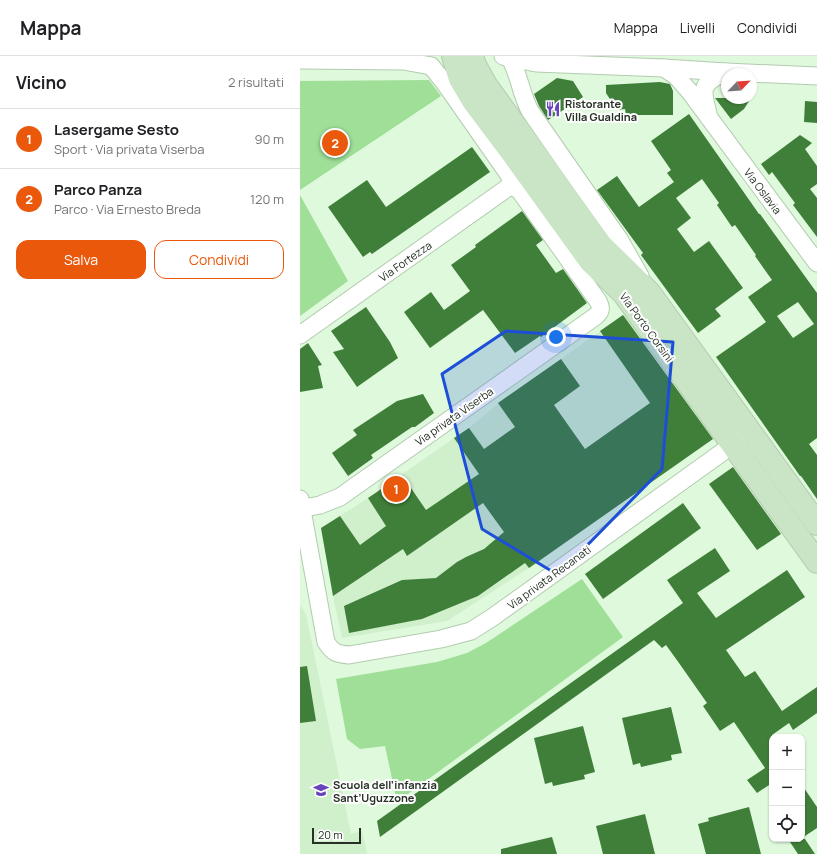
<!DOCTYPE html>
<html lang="it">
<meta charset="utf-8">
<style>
body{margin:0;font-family:Manrope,sans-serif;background:#f6f6f6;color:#202124}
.controls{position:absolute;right:12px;bottom:12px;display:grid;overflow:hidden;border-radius:8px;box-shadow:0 1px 3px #0004}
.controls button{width:36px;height:36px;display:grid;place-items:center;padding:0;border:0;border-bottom:1px solid #e0e0e0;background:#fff;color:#202124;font:20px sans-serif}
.compass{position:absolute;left:421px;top:12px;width:36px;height:36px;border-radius:50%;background:#fff;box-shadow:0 1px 3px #0004;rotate:65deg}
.scale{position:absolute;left:12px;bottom:10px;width:49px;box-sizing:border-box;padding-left:4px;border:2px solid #263025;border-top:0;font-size:11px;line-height:14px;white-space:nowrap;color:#263025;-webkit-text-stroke:3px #fefefe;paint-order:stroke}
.you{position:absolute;left:256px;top:281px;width:14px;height:14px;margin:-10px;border:3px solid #fff;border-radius:50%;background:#1a73e8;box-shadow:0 0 0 6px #1a73e833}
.badge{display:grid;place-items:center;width:26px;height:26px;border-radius:50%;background:#ea580c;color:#fff;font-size:13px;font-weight:700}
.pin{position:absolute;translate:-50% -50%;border:2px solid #fff;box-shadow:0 1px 4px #0006}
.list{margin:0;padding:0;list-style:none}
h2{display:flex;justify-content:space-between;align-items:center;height:52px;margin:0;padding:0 16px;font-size:17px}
h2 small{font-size:13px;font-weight:400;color:#757577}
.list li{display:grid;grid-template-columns:26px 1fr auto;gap:12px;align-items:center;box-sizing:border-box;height:60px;padding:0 16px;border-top:1px solid #e0e0e0}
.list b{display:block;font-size:15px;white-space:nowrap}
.list p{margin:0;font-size:13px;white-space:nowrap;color:#757577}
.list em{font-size:13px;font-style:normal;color:#757577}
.actions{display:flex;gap:8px;padding:12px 16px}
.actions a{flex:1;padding:9px 0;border:1px solid #ea580c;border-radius:12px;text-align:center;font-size:14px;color:#ea580c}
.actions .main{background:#ea580c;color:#fff}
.icon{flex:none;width:22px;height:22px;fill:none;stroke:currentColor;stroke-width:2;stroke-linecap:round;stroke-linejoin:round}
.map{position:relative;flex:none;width:517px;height:798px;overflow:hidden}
header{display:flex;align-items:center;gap:24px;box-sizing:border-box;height:56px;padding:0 20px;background:#fff;border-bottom:1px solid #e0e0e0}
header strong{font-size:19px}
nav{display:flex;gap:22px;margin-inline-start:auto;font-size:14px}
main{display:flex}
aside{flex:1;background:#fff}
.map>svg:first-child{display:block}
.built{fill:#d0f0cc}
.green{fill:#9fdf98}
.building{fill:#407f3a;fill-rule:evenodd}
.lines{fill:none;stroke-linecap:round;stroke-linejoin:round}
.street-casing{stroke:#b3ccb0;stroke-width:19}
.secondary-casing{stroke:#b3ccb0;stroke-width:24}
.street{stroke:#fff;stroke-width:17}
.secondary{stroke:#c9e5c6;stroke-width:22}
.marked{fill:#1d4ed8;fill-opacity:0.2;stroke:#1d4ed8;stroke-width:3;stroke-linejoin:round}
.labels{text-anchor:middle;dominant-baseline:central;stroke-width:4;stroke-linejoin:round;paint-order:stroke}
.poi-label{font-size:11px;font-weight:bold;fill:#263025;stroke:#fefefe;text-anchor:start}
.street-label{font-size:11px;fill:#263025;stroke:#fefefe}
</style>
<header>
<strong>Mappa</strong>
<nav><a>Mappa</a><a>Livelli</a><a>Condividi</a></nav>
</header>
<main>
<aside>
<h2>Vicino<small>2 risultati</small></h2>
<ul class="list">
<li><span class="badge">1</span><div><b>Lasergame Sesto</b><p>Sport · Via privata Viserba</p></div><em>90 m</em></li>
<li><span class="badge">2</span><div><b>Parco Panza</b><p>Parco · Via Ernesto Breda</p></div><em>120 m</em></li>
</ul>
<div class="actions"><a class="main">Salva</a><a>Condividi</a></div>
</aside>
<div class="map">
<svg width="517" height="798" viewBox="0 0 517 798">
<rect width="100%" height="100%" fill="#dff9dc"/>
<g class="built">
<polygon points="326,257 414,382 229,512 147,565 42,582 33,540 21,472 68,442 154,382 169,372 204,343"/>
<polygon points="0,549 6,558 51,778 62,775 67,798 0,798"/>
</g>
<g class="green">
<polygon points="129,24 141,40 0,134 0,25"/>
<polygon points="0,139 48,225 0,260"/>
<polygon points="282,523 323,581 97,746 85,690 60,693 47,683 36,623 137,606 167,597 186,587"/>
</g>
<g class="building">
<polygon points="257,22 273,25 283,41 248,64 239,50 234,38"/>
<polygon points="360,26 370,28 373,35 373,59 326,59 325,53 317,54 306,37 306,29"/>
<polygon points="415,42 451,42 444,53 431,63"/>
<polygon points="505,45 517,46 517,67 504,66"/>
<path d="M 389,58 L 459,158 L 460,158 L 517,237 L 517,382 L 509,388 L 517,399 L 517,443 L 501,420 L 500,420 L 416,301 L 466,266 L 448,241 L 472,224 L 455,200 L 456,199 L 435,169 L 432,171 L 417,149 L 419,147 L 402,123 L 376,142 L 391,162 L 377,173 L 394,196 L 409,185 L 443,232 L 415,253 L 421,260 L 398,277 L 341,199 L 343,197 L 297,134 L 317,120 L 339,151 L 374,126 L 367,117 L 371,114 L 351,85 ZM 498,246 L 514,268 L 493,282 L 477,260 Z"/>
<polygon points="500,79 512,87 505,93 517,110 517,128 510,133 517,142 517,181 493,149 495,147 472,116 469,119 461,108"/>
<polygon points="172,91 190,116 72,198 70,196 63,201 28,151 67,124 86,151"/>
<polygon points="222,155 243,184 236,189 256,217 263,213 287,247 241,281 240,280 215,297 183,254 130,292 104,256 131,236 144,254 170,235 151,209 176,191 175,189"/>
<polygon points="66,251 90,286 98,302 57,331 33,296 44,293 31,275"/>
<polygon points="323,259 413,383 229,512 225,507 178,540 122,563 49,577 44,550 102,524 136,522 157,506 166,501 184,493 204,476 183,447 107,500 103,493 33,540 21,472 40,460 60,489 86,470 68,442 102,419 126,454 179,418 154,382 169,372 184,393 215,371 198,347 261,303 280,330 254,349 285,393 350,347 300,275"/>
<polygon points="8,287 22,309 18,310 23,332 0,336 0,293"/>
<polygon points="123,338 134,357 115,371 112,371 71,399 73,402 48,420 32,397 57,379 53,374 97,345"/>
<polygon points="433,411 481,478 457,494 409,428"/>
<polygon points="383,447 401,472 303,543 285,518"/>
<polygon points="415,492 430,515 397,537 416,562 487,514 505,541 426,594 445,621 455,615 482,655 517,631 517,657 493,674 489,667 472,679 472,727 457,737 447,724 465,712 434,666 420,675 403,650 407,647 379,607 366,589 362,592 354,584 80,781 77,765 383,547 367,524"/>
<polygon points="7,610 16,665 0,667 0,611"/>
<polygon points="371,651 382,697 371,699 372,704 341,711 340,707 333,709 322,662"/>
<polygon points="283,670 295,716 284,719 285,723 253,730 252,726 245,728 234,682"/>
<polygon points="502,729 517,751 517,772 502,782"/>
<polygon points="449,751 461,798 406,798 398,768 409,765 408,762"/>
<polygon points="345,758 355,798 303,798 296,770"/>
<polygon points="252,781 257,798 201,798 201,793"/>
<polygon points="488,783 505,783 515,798 498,798"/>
</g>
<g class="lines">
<g class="street-casing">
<g id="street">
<polyline points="203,0 210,2 236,7 364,12 426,16 517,20"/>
<path d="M 210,2 C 219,18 221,38 230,55 L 319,183 L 340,220"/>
<polyline points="0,4 103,5 131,10"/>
<path d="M 131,10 L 144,26 L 209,119 C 211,123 211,126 210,130"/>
<polyline points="364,12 376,20 390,36 517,207"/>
<path d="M 408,57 C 401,32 401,27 426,16"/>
<polyline points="0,279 210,130"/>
<path d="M 0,443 L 26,586 C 33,597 37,598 49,599 L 141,583 L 171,575 L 193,561 L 442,382"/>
<path d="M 0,453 L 20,449 L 40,441 L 296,260 C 302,255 301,251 298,245 L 220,135 L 214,131 L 210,130"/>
</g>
</g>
<g class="secondary-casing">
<g id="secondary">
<polyline points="153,0 160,23 173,45 212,97 290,205 324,238 517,506"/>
<polyline points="172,0 175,9 186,29 301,189 349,236 517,468"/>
</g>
</g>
<use href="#street" class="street"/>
<use href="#secondary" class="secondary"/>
</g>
<path class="marked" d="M 206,275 L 373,286 L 362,413 L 258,519 L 182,473 L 142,318 Z"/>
<defs>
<g id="restaurant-bare" transform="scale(1.2)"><path d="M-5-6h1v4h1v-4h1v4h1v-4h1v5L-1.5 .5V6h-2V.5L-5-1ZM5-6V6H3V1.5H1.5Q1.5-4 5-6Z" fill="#6744bc" stroke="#fefefe" stroke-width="2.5" paint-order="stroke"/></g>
<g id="school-bare" transform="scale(1.2)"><path d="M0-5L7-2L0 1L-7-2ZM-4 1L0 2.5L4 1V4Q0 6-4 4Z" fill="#6744bc" stroke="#fefefe" stroke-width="2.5" paint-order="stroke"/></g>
</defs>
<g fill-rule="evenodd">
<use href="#restaurant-bare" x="253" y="53"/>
<use href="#school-bare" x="21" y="734"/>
</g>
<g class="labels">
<g class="poi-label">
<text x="265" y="47">Ristorante<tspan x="265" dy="13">Villa Gualdina</tspan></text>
<text x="33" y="728">Scuola dell’infanzia<tspan x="33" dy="13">Sant’Uguzzone</tspan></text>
</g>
<g class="street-label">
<text transform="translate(463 135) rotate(53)">Via Oslavia</text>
<text transform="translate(105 205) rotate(-35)">Via Fortezza</text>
<text transform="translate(347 271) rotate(54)">Via Porto Corsini</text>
<text transform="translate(154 360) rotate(-35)">Via privata Viserba</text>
<text transform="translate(249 521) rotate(-36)">Via privata Recanati</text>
</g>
</g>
</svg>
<div class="controls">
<button>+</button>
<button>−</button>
<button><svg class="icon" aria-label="locate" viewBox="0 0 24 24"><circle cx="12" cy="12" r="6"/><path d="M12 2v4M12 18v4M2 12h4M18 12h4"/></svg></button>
</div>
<svg class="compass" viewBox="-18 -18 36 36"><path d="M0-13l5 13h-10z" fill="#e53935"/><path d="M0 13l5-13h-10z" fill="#757577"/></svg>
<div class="scale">20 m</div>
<div class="you"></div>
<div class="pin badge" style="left:96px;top:433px">1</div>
<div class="pin badge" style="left:35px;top:87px">2</div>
</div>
</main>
